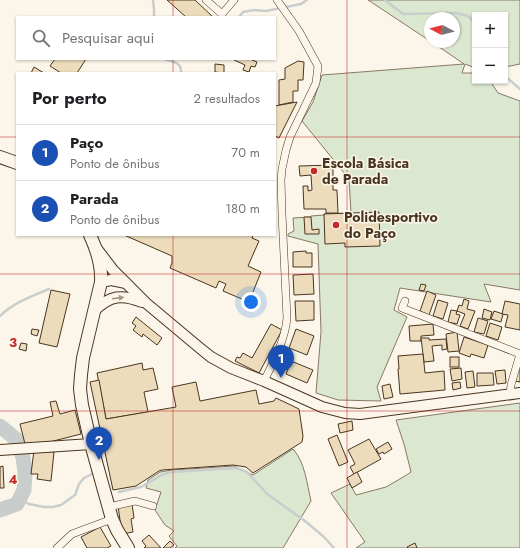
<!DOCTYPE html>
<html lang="pt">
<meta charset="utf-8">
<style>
body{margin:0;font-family:Jost,sans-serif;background:#f6f6f6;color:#202124}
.controls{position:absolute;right:12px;top:12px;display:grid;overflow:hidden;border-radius:0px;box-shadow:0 1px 3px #0004}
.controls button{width:36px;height:36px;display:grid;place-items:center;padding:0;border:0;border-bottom:1px solid #e0e0e0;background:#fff;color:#202124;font:20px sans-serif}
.compass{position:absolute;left:424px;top:12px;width:36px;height:36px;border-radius:50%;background:#fff;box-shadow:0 1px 3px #0004;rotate:277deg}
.you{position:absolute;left:251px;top:302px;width:14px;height:14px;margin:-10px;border:3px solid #fff;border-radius:50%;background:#1a73e8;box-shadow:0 0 0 6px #1a73e833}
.badge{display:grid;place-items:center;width:26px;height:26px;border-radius:50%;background:#d93025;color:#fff;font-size:13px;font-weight:700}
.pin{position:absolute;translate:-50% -33px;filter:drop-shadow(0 1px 2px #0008)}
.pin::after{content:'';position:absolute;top:21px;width:14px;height:12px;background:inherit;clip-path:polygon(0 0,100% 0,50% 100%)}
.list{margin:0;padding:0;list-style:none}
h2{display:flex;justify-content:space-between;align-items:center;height:52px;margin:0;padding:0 16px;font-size:17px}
h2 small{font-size:13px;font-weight:400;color:#757577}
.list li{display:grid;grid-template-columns:26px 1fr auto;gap:12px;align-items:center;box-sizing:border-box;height:56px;padding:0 16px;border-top:1px solid #e0e0e0}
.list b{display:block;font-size:15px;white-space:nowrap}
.list p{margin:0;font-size:13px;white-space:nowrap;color:#757577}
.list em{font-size:13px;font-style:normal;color:#757577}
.icon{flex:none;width:22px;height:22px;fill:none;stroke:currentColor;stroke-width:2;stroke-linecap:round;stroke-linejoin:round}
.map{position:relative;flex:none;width:520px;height:548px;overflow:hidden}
.search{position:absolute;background:#fff;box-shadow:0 1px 3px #0004;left:16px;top:16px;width:260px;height:44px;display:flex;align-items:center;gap:10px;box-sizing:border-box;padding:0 14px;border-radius:0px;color:#757577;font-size:15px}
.panel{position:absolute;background:#fff;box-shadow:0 1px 3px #0004;left:16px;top:72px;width:260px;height:164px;border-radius:0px}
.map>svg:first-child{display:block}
.green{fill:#dce7d0;stroke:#887966}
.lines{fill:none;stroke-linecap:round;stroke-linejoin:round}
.stream{stroke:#c9cecd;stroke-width:2.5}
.river{stroke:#c9cecd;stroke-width:15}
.building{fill:#ecdcbc;stroke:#4a3520}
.street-casing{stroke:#4a3520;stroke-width:8}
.secondary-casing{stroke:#4a3520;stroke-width:12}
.primary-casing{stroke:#4a3520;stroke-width:14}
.street{stroke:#fbf6e9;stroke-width:7}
.secondary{stroke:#fbf6e9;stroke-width:10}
.primary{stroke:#fbf6e9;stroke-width:12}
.oneway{fill:#a29684}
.grid{fill:none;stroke:#c62828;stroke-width:1;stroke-opacity:0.55}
.poi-dot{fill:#c62828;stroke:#fbf6e9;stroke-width:1.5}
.labels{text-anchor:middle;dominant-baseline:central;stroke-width:3;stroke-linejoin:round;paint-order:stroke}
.poi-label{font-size:14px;font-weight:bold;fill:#4a3520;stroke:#fbf6e9;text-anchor:start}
.grid-label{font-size:13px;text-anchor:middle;font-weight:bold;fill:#c62828;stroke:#fbf6e9;stroke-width:3;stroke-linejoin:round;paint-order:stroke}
</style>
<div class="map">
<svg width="520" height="548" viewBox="0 0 520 548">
<rect width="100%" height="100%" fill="#fbf6e9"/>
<g class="green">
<polygon points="368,0 520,0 520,64 505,67 505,15 475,15 475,68 465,64 462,73 475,73 475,81 490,81 498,93 520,101 520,290 484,284 491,302 400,288 394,310 407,317 377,387 381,401 338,400 316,393 321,332 318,244 288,236 288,234 294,231 293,218 311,217 311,216 324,215 324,214 351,213 349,179 302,121 313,102 322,75 464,64 432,42 454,42 454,18 430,18 430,41"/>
<polygon points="520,403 520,548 356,548 365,542 331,493 350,484 356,495 386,487 405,476 411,472 404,444 396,420"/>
<path d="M 293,449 C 305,462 307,484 311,501 L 283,548 L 175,548 L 177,546 L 169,536 L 174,531 L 165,525 L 155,510 L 161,492 L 146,488 L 148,480 L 160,472 L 172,470 L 234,466 L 253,475 Z"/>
</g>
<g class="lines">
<g class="stream">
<polyline points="153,0 154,9 154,17"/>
<polyline points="385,0 403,14 457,13 468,16 473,21 475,34"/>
<polyline points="239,17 243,12 254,10 266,11 301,4 307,0"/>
<path d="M 165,59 C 173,62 182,62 181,73"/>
<polyline points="505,76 520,89"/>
<path d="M 0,316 C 13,303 32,296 49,289"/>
<polyline points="119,492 141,487 162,475 171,472 236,468 247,472 267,494 305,521 324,537 334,548"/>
<polyline points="19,499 29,504 44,507 53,507 61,505 75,495 79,484 84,478 92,474"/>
</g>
<polyline class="river" points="0,426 16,439 23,457 25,472 24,490 17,504 0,510"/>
</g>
<g class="building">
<polygon points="167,0 195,0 213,17 186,17"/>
<polygon points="55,59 86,59 77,73 61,73 50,66"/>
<polygon points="234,59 250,59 257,62 255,67 251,66 249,72 243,70 245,65 234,60"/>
<polygon points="298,61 304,62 303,80 298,80 298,91 293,91 293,102 279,105 279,80 285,79 285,68"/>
<polygon points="215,64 224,65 224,73 215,72"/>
<polygon points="34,67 44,73 31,73"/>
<polygon points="297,102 279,138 275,136 275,106"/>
<polygon points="333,165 333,190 337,190 338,213 326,213 326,209 304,209 303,186 308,186 308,191 312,190 311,175 300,176 299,166"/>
<polygon points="379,212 380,246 345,247 345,243 325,244 324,214"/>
<polygon points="304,217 311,217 312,230 319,229 319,234 305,234"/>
<polygon points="124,235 253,235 252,238 259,241 248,266 261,272 249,302 223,291 226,284 219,281 216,288 170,268 172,263 172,256"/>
<polygon points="306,251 306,253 312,253 312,267 293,267 293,252"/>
<polygon points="313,274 314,294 294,295 293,275"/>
<polygon points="421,284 426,285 424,291 419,290"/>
<polygon points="51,290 70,294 57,347 39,343"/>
<polygon points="427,291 436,295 429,315 420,311"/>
<polygon points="464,299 469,301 467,309 475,311 468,329 460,326 465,314 457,311 459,305 462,306"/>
<polygon points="438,300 448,303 443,319 433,316"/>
<polygon points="295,301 314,301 314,320 296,321"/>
<polygon points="505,301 520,304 520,330 505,327 508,315 502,314"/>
<polygon points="484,309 492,312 490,320 482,318"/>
<polygon points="451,310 457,311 456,314 460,315 457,324 448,322"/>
<polygon points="494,311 503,314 501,322 491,319"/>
<polygon points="136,317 162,338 157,345 143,334 142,337 133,330 136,326 132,323"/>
<polygon points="478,318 488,321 484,334 474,332"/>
<polygon points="490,323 502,327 498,340 486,336"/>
<polygon points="271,324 282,330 259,373 235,361 237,357 240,358 243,353 252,358"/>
<polygon points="433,324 434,335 421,336 421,341 410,341 409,326"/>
<polygon points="32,329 39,330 37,336 31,334"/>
<polygon points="296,329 314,336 307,355 289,348"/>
<polygon points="457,332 459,351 448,352 446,334"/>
<polygon points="464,337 488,345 484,358 471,354 470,357 459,353"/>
<polygon points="421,338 429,338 429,340 446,339 447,349 442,350 442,345 432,346 434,361 424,362"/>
<polygon points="21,343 27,344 26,351 19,349"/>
<polygon points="423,354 425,373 444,371 445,390 400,394 398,369 399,369 398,356"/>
<rect x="450" y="357" width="9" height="10"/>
<polygon points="291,361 313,370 307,383 286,374"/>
<polygon points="142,363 143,370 153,368 158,389 144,392 148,412 106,419 97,373"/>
<polygon points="520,363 520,382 515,381"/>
<polygon points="461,368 462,379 452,381 450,369"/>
<polygon points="505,370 506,383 497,384 495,371"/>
<polygon points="473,371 475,387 467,388 465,372"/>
<polygon points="477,373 493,373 494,385 477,386"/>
<polygon points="99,380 106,419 176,407 172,387 196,382 200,401 256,390 259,404 274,401 276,398 299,409 303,436 302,442 253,473 246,467 233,465 162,470 159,471 136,486 113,490 90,382"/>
<polygon points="460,382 461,388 453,390 452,383"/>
<polygon points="390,384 393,397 384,399 382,386"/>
<polygon points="56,401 60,414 75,410 81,434 26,448 20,424 53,416 50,402"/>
<polygon points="352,421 353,430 340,433 338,424"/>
<polygon points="337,435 348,462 339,466 328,439"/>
<polygon points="369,439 381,459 354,474 350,467 355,464 348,450"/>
<polygon points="388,442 392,449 384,454 383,452 379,454 376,449"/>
<polygon points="34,450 54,452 51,481 37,479 38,474 31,474"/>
<polygon points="3,466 4,488 0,488 0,467"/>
<polygon points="357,472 362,482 352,488 347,478"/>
<polygon points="132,504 134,518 131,519 133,532 122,534 118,506"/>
<polygon points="100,527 111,546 107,548 87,548 81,537"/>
<polygon points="149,535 161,548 144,548 146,546 142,541"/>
<polygon points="170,541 174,545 170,548 163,548"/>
<polygon points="415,543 417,548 408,548 407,547"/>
</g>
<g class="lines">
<g class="street-casing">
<g id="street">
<polyline points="206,0 222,14 234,0"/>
<polyline points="405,301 402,308 520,354 511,385 510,395"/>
<path d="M 264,381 C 274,361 285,340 287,318 L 282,214 L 281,180 L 282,169 L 286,150 L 290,137 L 316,83 L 318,66 L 299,31 L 277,0"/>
<polyline points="109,507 135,501 153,506"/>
<polyline points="57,548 72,534 112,519"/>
</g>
</g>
<g class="secondary-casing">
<g id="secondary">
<polyline points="97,249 113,270 146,303 201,349 211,357 231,368 264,381 322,407 345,413 360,414 520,393"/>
<polyline points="101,282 111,280 126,283"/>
<path d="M 94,311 C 110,295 122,294 142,302"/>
<polyline points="0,450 91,444"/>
</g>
</g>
<g class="primary-casing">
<g id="primary">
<polyline points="0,157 17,163"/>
<path d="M 90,235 C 97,250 102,265 101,282 L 83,358 L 81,375 L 80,389 L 82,405 L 91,444 L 112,519 L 117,530 L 128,548"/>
</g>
</g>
<use href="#street" class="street"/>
<use href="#secondary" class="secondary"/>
<use href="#primary" class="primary"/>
</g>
<defs><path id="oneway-solid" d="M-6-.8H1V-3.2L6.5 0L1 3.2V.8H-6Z"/></defs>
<use class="oneway" href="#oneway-solid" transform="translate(118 298) rotate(-7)"/>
<path class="grid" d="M 173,0 L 173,17M 347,0 L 347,548M 173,59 L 173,73M 0,137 L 17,137M 275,137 L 520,137M 173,235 L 173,548M 0,274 L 520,274M 0,411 L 520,411"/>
<g class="poi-dot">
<circle cx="314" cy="171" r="4"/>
<circle cx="336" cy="225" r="4"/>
</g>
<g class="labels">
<g class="poi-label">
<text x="322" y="163">Escola Básica<tspan x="322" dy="16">de Parada</tspan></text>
<text x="344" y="217">Polidesportivo<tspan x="344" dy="16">do Paço</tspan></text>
</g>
</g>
<g class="grid-label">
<text x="13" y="347">3</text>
<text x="13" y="484">4</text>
</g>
</svg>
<div class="controls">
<button>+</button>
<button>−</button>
</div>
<svg class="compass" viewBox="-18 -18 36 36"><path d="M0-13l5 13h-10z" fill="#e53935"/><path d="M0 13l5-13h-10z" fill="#757577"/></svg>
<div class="you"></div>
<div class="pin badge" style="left:281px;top:378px;background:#1a4fb4">1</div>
<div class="pin badge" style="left:99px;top:460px;background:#1a4fb4">2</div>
<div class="search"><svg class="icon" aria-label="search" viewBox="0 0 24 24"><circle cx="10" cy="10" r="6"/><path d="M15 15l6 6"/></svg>Pesquisar aqui</div>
<section class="panel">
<h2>Por perto<small>2 resultados</small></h2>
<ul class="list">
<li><span class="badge" style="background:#1a4fb4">1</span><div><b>Paço</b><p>Ponto de ônibus</p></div><em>70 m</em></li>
<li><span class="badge" style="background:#1a4fb4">2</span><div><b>Parada</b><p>Ponto de ônibus</p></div><em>180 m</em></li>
</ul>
</section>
</div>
